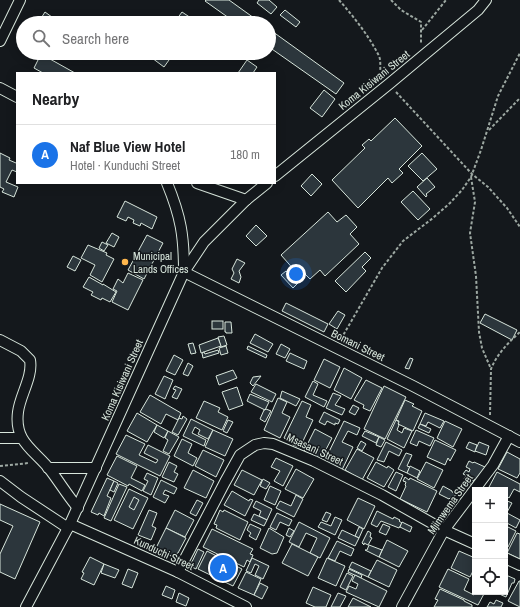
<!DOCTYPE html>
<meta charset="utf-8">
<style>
body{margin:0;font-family:"Archivo Narrow",sans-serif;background:#f2f2f2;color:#202124}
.controls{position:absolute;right:12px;bottom:12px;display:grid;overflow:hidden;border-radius:0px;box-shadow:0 2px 10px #0003}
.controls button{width:36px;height:36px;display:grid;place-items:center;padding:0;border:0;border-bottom:1px solid #e0e0e0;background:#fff;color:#202124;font:20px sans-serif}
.you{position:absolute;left:296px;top:274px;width:14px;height:14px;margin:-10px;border:3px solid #fff;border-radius:50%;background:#1a73e8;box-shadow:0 0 0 6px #1a73e833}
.badge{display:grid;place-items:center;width:26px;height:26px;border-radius:50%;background:#1a73e8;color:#fff;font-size:13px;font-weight:700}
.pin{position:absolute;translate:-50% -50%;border:2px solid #fff;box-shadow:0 1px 4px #0006}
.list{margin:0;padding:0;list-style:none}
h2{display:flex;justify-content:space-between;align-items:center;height:52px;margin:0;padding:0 16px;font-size:17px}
h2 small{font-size:13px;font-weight:400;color:#757577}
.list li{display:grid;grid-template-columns:26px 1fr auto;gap:12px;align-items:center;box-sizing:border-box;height:60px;padding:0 16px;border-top:1px solid #e0e0e0}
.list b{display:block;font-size:15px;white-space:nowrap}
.list p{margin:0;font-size:13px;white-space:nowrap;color:#757577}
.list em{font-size:13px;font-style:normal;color:#757577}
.icon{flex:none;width:22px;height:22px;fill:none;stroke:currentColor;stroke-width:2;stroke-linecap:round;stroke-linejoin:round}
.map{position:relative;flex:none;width:520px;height:607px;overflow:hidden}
.search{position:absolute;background:#fff;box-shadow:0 2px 10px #0003;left:16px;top:16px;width:260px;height:44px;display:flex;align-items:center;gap:10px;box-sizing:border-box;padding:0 14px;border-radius:22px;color:#757577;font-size:15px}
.panel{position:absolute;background:#fff;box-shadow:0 2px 10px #0003;left:16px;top:72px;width:260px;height:112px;border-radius:0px}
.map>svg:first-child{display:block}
.building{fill:#2c363c;stroke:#d8e6dc}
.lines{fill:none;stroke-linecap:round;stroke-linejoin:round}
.minor-casing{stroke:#d8e6dc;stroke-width:12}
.path{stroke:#9da8a2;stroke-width:2;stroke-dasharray:3 2;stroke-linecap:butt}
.minor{stroke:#14181c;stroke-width:10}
.poi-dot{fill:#ffb74d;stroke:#14181c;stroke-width:1.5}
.labels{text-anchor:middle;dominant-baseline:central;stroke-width:3;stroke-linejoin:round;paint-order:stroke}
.street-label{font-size:11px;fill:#d8e6dc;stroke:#14181c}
.poi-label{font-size:11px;fill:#d8e6dc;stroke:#14181c;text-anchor:start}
</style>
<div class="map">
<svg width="520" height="607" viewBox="0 0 520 607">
<rect width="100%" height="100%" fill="#14181c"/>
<g class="building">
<polygon points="206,0 229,0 261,23 236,23 205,1"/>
<polygon points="259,0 269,0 277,7 271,14 257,3"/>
<polygon points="285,10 300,22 296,27 280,15"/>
<polygon points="45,12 56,20 54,23 38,23"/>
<polygon points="182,12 194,20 193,23 174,23"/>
<polygon points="269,29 344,83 336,94 269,47"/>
<polygon points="155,53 174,53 164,67 152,58"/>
<polygon points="41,54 75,73 43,73 34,68"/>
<polygon points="247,60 257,67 253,73 238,73"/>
<polygon points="324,90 335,99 322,117 310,108"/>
<polygon points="395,118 422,146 399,169 403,173 392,183 388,178 358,208 332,180 365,148 362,145 369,139 371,141"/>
<polygon points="0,153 10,158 9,160 16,163 17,162 17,172 12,170 6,182 18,187 14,197 2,192 4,189 0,187"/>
<polygon points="422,153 437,169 423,181 408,166"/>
<polygon points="312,174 322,184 311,196 301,186"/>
<polygon points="427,178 435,187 426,194 427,195 426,197 417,187"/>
<polygon points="413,191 430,209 418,220 401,202"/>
<polygon points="125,201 157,217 152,229 141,223 140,226 133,223 134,220 128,217 126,221 117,217"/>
<polygon points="328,212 337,222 346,215 357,227 350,234 359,244 325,276 320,270 310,279 300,269 296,272 281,255"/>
<polygon points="256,225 267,236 256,246 246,236"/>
<polygon points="112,233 119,237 114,247 106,243"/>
<polygon points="147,235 163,243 144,279 128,270"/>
<polygon points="102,242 108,245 104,251 99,248"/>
<polygon points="88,245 107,253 106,255 114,259 102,282 90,275 95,265 81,258"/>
<polygon points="365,252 371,258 362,267 366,271 346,292 335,281"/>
<polygon points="73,256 81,260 75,271 67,267"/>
<polygon points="237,259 245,263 239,271 241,277 239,283 231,279 234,273 232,269"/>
<polygon points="286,271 298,283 293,288 281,275"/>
<polygon points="128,273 143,280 128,310 112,302 117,291 113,289 118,279 123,283"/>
<polygon points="89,277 103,285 103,284 116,292 110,302 102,298 101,300 91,295 93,292 83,287"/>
<polygon points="286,303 328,324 324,332 282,311"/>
<polygon points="338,311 345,315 337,329 329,324"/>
<polygon points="485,314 517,330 512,340 480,323"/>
<rect x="212" y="321" width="11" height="8"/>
<polygon points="225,322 231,322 232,333 226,333 226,332 225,332"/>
<polygon points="255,334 273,344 268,352 250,343"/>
<polygon points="224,336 227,345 221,347 218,337"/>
<polygon points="218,338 221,346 201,353 199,345"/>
<polygon points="193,343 196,353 191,354 188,344"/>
<polygon points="281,344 290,349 285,358 276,354"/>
<polygon points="226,346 228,353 221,355 219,348"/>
<polygon points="248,346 267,355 266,358 247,349"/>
<polygon points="218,350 219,353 203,358 202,353 204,352 205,354"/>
<polygon points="290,353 307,361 304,369 286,361"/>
<polygon points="174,355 183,360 175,375 166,371"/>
<polygon points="410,358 413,359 409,369 405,368"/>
<polygon points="324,359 340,367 330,388 314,380"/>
<polygon points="188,363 193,366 188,376 183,374"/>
<polygon points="344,368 362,378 351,399 334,390"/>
<polygon points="233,370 237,378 219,385 216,376"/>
<polygon points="164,376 173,380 165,399 155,394"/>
<polygon points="261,376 253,386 250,383 253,377"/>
<polygon points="366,380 382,388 370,411 363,408 364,405 354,400"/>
<polygon points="313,381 318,384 313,395 327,401 324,407 305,397"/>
<polygon points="256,384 276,394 272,402 251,392"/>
<polygon points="175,386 182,389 177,399 172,397 176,390 173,389"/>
<polygon points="384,386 406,397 385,439 364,429"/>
<polygon points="237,387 243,405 229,410 222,392"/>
<polygon points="282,391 300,399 296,406 280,398"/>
<polygon points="333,393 341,396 335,405 345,409 342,415 326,408"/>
<polygon points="250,394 269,402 265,410 247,401"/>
<polygon points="150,395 181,413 178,420 166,414 161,424 140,412"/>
<polygon points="278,398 287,402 282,413 290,417 280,438 264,430"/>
<polygon points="405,400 414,404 412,406 422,411 413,431 398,424 399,421 396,420"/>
<polygon points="204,401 220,408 218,412 228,417 222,430 196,418"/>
<polygon points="302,401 311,405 306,417 313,420 303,441 305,442 303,448 293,445 294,443 284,438"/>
<polygon points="353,405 359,408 355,415 349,412"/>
<polygon points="266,409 271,411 265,422 260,419 264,410 265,410"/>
<polygon points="324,412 340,420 338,424 335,423 335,425 327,421 325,425 319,422"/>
<polygon points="137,413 157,425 147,442 127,431"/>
<polygon points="425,413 444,421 440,428 428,422 426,426 420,424"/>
<polygon points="183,416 187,419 178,435 172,432 179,418 182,419"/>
<polygon points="191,419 213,430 208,439 198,434 200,430 195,427 192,433 206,440 204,446 183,436"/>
<polygon points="228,420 233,422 227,433 223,431"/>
<polygon points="396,420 399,422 398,424 399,425 397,430 402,433 404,428 412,431 404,448 387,439"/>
<polygon points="344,421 360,428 357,435 348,431 342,442 353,447 342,470 324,462"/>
<polygon points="445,421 462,429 453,447 437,438"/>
<polygon points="420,424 431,429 429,433 418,428"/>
<polygon points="157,425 168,431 164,438 154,432"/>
<polygon points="315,429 332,438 321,459 304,451"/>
<polygon points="213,430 233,439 225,456 205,447"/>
<polygon points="416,430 434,438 430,446 419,441 417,446 410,443"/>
<polygon points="168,431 179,437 169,454 163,451 168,440 165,438"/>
<polygon points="365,431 379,437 376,443 362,436"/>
<polygon points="126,435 145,444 139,455 156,463 158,460 144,453 148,445 170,456 160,476 116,454"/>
<polygon points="379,437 385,440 381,447 376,445"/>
<polygon points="182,439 192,444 188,453 197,458 193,466 174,456"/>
<polygon points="435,440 456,450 450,461 448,458 445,465 427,457"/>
<polygon points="361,441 366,444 362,451 357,448"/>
<polygon points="386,442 402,450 399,456 389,451 384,462 377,460"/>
<polygon points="469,442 477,445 475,452 466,448"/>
<polygon points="479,442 489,446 486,455 475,451"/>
<polygon points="357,449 374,458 362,480 345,470"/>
<polygon points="203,450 224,460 216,477 195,466"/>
<polygon points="507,452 520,459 520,473 517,478 498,469"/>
<polygon points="406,453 412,455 407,466 410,467 407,473 398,469"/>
<polygon points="117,456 137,466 131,478 145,485 142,491 129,484 128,486 107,475"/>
<polygon points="276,458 293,466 283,486 274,481 280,471 271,467"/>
<polygon points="469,461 473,463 474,462 485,467 478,481 463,474 466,470 469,472 470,469 466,467"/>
<polygon points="169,462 177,466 174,472 178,474 174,482 162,477"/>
<polygon points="376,462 387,468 388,466 394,470 384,487 367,478"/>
<polygon points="426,462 443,470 434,488 417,479"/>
<polygon points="410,466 420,471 417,478 407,473"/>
<polygon points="296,469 314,479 303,498 285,489"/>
<polygon points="193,470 214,481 206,498 184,488"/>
<polygon points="242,470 262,480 254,495 234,485"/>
<polygon points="396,472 403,475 396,491 388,487"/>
<polygon points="497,472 520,484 520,492 514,489 509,498 505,495 505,490 495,490 489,487"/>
<polygon points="147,473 158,478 151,495 143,491 148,481 144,479"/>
<polygon points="466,476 474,481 472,485 464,479"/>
<polygon points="405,477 409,480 410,478 437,491 427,512 400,499 406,486 405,485 406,482 403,481"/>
<polygon points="107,478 114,481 107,496 111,498 104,516 99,513 98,515 91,512"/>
<polygon points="263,479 270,483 266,489 260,486"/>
<polygon points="161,480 177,488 174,494 165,490 163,494 169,496 165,503 153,497"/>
<polygon points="114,481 118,483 114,492 110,490"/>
<polygon points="119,484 127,487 111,521 104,518"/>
<polygon points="270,486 281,491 275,505 264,500"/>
<polygon points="443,486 452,491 452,492 456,494 453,499 450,498 449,499 439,494"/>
<polygon points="129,489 148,498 133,529 114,520"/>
<polygon points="232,491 249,501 250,499 253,500 245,516 224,505"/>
<polygon points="296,495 303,499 294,517 276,508 280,501 291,506"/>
<polygon points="134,497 139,500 134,510 129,507"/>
<polygon points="358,498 375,506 364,529 347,520"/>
<polygon points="197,500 203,503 196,516 190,513"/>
<polygon points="505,500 512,503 505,516"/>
<polygon points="256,501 272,509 267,520 259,516 261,511 253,507"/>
<polygon points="0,504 40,522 15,579 0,572 0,554 13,526 0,520"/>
<polygon points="149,510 157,513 152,526 156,528 151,540 138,535"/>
<polygon points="175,510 194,520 185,537 166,528"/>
<polygon points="220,510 223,512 224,510 248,522 240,540 216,528 217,525 214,524"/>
<polygon points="377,511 393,519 394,517 400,520 399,521 402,523 399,528 381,521 377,527 371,524"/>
<polygon points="326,512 331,514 327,522 322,520"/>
<polygon points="277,513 292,520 289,526 280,522 276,530 270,527"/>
<polygon points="507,513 520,520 516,528 505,522 505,517"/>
<polygon points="254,514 267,520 264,526 251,520"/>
<polygon points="335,517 342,520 335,535 318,527 321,522 331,526"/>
<polygon points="299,522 330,538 320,558 310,553 317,538 306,533 299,547 289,542"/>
<polygon points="402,522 412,527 410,532 400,527"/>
<polygon points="250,524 261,529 256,540 249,536 251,533 247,530"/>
<polygon points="383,524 390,527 386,535 379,532"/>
<polygon points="359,527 363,529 359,538 355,536"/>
<polygon points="508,527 516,531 508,547 505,545 505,532"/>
<polygon points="166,528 186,538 178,553 171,556 156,548"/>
<polygon points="269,528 284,537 277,553 272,554 260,548"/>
<polygon points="289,528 294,531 290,537 286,535"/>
<polygon points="212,529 253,549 250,554 253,555 250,562 247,560 244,567 203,547"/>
<polygon points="342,530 359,538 355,546 338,538"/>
<polygon points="368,531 371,533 370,537 372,538 368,545 364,543 364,545 362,543"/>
<polygon points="517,533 520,534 520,559 507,553"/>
<polygon points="387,540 408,551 399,567 379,557"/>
<polygon points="337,541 354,549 351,556 340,551 335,561 328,558"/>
<polygon points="292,544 318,557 308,576 282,563"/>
<polygon points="369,545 382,550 379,557 365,550 367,550"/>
<polygon points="198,549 204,552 196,569 190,566"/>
<polygon points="207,551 242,569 233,586 198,569"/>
<polygon points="459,551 475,558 475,567 470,577 451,568"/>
<polygon points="90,557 104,564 94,585 81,579 84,573 82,572"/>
<polygon points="252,558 269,566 263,579 255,575 259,566 255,564 251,573 246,571"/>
<polygon points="327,558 345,566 336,586 318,578"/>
<polygon points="377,560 397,570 389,587 368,577"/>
<polygon points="352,562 371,571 368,577 349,568"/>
<polygon points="104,564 119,570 115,578 101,573"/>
<polygon points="128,569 138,573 132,588 122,584"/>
<polygon points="349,569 362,575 361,578 348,572"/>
<polygon points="448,569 469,579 464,590 474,595 476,592 485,592 478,605 439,587"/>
<polygon points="246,572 261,579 254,595 238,588"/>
<polygon points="347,573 353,576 346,590 340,587"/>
<polygon points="355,575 387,591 379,607 346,592 349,586 356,589 358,584 352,581"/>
<polygon points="506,575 515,579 514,583 512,583 506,597 497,593 497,592 505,592"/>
<polygon points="519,581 520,581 520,607 508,601"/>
<polygon points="260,583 268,587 262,599 254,595"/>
<polygon points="166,586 175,590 172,599 162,595"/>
<polygon points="313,587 331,595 326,607 315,607 306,603"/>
<polygon points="440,589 464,600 464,601 472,605 472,607 434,607 438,600 435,599"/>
<polygon points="179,593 189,598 186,606 176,602"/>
<polygon points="338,593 346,596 340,607 331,607"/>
<polygon points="353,598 371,607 348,607"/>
<polygon points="496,600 503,603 501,607 487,607 490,602 494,604"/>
</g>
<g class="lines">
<g class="minor-casing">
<g id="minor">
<polyline points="0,41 20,0"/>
<polyline points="0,88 17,97"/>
<polyline points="275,176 389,84 478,10 486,0"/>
<path d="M 167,183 C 181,217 184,236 184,272 L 413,386 L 520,442"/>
<polyline points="197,183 246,200"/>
<path d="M 0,340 L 21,351 L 30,360 C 33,377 20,395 18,412 C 14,443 35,450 51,471 C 60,483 68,496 78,508"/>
<polyline points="0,438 21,438"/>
<polyline points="48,468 96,468"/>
<polyline points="0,481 21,497 68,528"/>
<polyline points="70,524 178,572 246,607"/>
<polyline points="505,558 520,565"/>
<polyline points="178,572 225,482 240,455 255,445 264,443 273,444 314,461 382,495 444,530 475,544"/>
<polyline points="26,607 70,524 184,272 204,242 246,200 267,183"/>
<polyline points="402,607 444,530 493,465 509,436"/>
</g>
</g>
<g class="path">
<path d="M 339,0 C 354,17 369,36 379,56 C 382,63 378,70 383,77"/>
<polyline points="391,0 401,10 421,22 421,43"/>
<polyline points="422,30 446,0"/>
<polyline points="396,92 472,174 488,187 507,208 520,227"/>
<polyline points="489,130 520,98"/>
<polyline points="471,177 475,202 470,233 476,276 479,332 482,348 491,369"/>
<polyline points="341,339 382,268 403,241 433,218 450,203 462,190 471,177 481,150 498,96 520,53"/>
<path d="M 490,415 L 491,369 C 497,354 508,343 520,332"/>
<polyline points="0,466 29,463"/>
</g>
<use href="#minor" class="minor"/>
</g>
<circle class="poi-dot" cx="125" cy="262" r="4"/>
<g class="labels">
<g class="street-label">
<text transform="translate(374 80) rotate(-39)">Koma Kisiwani Street</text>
<text transform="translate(358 345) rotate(26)">Bomani Street</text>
<text transform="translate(122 380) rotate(-66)">Koma Kisiwani Street</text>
<text transform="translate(315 449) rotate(25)">Msasani Street</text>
<text transform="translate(450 504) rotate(-55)">Mjimwema Street</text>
<text transform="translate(164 553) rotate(25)">Kunduchi Street</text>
</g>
<g class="poi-label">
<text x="133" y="256">Municipal<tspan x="133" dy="13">Lands Offices</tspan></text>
</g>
</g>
</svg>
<div class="controls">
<button>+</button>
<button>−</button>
<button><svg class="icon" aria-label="locate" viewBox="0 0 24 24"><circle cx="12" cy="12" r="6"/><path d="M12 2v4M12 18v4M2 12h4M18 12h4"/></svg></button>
</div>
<div class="you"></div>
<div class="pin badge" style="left:223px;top:568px">A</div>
<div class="search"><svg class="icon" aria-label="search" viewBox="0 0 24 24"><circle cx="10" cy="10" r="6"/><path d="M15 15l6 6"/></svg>Search here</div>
<section class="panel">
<h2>Nearby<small></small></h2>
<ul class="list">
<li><span class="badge">A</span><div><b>Naf Blue View Hotel</b><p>Hotel · Kunduchi Street</p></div><em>180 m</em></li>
</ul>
</section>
</div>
